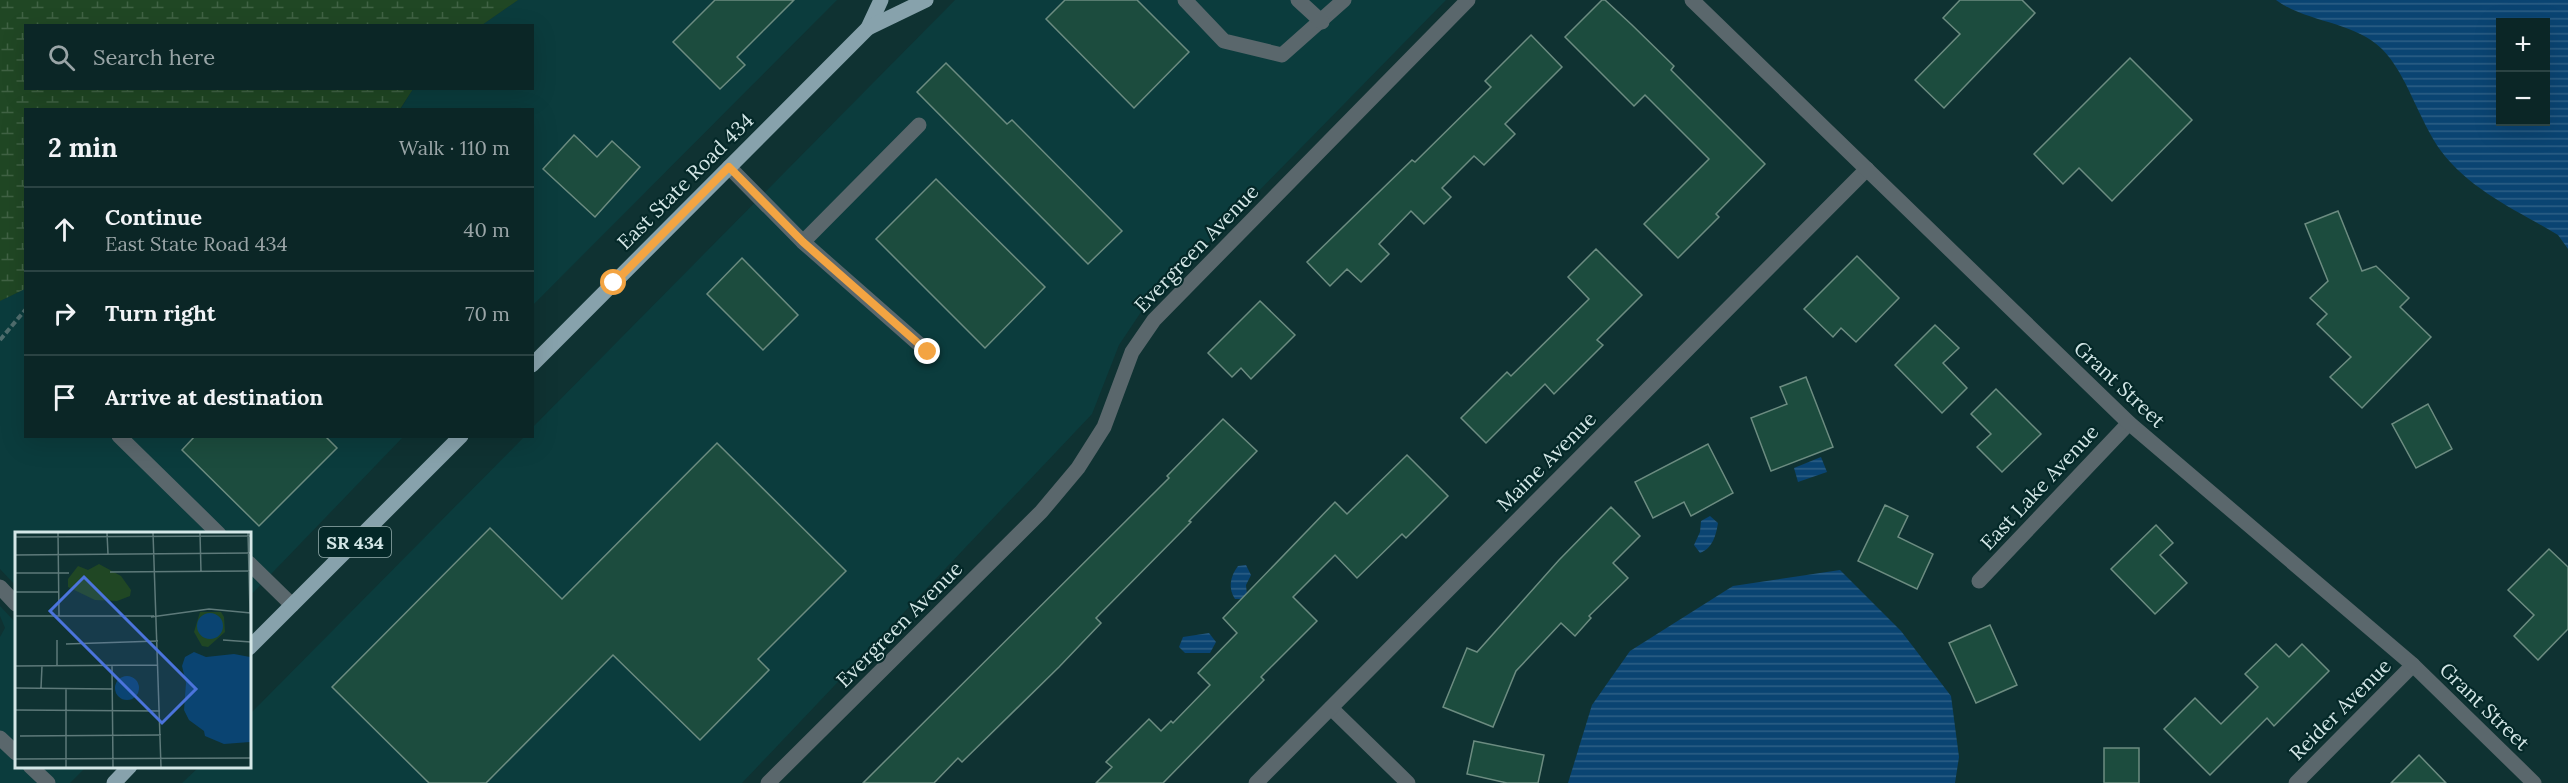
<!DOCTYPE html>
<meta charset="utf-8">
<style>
body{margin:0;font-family:Lora,serif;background:#142e2e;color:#f1f3f6}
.controls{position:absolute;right:18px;top:18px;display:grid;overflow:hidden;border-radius:0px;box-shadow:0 6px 24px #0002}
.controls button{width:54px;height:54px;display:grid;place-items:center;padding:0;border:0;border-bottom:2px solid #2b4343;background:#0b2626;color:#f1f3f6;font:30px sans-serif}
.stop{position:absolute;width:18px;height:18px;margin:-14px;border:4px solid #f3a442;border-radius:50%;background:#fff}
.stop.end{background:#f3a442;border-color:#fff;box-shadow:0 2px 6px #0008}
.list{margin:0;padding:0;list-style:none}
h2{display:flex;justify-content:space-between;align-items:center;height:78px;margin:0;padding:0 24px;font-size:26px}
h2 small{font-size:20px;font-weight:400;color:#9aa5a7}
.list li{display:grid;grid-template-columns:39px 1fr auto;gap:18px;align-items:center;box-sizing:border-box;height:84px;padding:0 24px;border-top:2px solid #2b4343}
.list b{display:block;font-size:22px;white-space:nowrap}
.list p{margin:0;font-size:20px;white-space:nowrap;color:#9aa5a7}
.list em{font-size:20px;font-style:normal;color:#9aa5a7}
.icon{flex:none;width:33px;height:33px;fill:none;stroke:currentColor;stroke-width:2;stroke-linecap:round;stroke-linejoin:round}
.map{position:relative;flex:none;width:2568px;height:783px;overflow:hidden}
.search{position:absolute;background:#0b2626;box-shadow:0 6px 24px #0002;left:24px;top:24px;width:510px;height:66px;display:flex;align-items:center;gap:15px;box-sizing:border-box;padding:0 21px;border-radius:0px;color:#9aa5a7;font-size:22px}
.panel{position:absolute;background:#0b2626;box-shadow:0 6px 24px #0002;left:24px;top:108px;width:510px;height:330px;border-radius:0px}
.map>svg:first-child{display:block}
.built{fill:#0b3c3d}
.wetland{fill:url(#wetland-marsh)}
.water{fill:url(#water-rules);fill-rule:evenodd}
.building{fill:#1c4c3e;stroke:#6c8c81;stroke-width:1.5}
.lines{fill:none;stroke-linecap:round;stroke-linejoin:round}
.path{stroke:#506e6e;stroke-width:4;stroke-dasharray:6 3;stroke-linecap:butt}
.service{stroke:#5a676c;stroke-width:15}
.minor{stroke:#5a676c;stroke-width:15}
.tertiary{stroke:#5a676c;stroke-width:15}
.primary{stroke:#87a2ac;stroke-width:15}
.route{stroke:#f3a442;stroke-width:8}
.labels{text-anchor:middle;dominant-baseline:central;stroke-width:4.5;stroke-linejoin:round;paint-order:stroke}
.shield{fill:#042828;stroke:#96aeae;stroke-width:1.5}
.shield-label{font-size:18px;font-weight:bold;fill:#d4e7e7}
.street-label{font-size:20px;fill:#d4e7e7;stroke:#042828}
.inset-road{fill:none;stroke:#5e7a7a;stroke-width:1.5}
.view{fill:#4b74dc;fill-opacity:0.15;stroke:#4b74dc;stroke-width:3}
.inset-edge{fill:none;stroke:#d4e7e7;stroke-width:3}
</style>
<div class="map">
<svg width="2568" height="783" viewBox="0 0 2568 783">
<defs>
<pattern id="wetland-marsh" width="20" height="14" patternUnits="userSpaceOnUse" patternTransform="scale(1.5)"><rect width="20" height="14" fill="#204724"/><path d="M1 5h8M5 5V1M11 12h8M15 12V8" fill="none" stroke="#406244"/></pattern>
<pattern id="water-rules" width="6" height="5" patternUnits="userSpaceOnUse" patternTransform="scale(1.5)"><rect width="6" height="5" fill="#0a4472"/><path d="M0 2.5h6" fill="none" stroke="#2d5f86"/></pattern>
</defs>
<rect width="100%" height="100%" fill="#0f3232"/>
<g class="built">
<polygon points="518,0 837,0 533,305 532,110 400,110 413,89 532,88 532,26 482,25"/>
<polygon points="955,0 1446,0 1143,309 1119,345 1092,414 742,783 182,783 199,767 249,766 249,715 524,437 532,436 533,427"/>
<polygon points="25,289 26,436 403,437 249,597 249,534 16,534 16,586 0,569 0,301"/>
<polygon points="0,606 16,623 16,766 86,767 70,783 0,783 0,637 5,628 0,616"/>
</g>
<polygon class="wetland" points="0,0 518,0 482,25 26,26 26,88 413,89 400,109 26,110 25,289 0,301"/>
<g class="water">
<path d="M 2276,0 L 2568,0 L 2568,249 L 2558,235 C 2518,211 2470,190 2441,151 C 2419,121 2407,74 2382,49 C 2353,21 2307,23 2276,0 ZM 2546,22 L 2546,122 L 2500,122 L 2500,22 Z"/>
<polygon points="1821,457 1827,472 1798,482 1794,468"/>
<path d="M 1710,516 L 1718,523 C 1716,535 1713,548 1700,553 L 1694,545 L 1700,532 L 1701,521 Z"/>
<path d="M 1246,565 L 1251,575 L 1246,585 L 1247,595 L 1242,599 L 1235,599 C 1228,589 1230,576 1238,566 Z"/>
<polygon points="1840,570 1901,631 1951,696 1959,757 1955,783 1568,783 1592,705 1630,651 1733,586"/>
<polygon points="1209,633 1216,642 1210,653 1185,653 1179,647 1183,637"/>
</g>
<g class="building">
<polygon points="715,0 794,0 737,57 745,65 720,89 673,42"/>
<polygon points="1065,0 1137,0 1189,52 1134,108 1046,19"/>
<polygon points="1602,0 1605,0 1632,25 1674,66 1671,70 1765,164 1716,214 1719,217 1678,258 1644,224 1709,159 1645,95 1634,106 1565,37"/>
<polygon points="1960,0 2022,0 2035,13 1944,108 1915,80 1960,34 1943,18"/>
<polygon points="1531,35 1562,67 1505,124 1515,134 1484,165 1474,156 1442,188 1451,197 1424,224 1411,211 1379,244 1389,254 1361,282 1347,269 1330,286 1307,262 1412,160 1415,162 1491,87 1485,81"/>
<polygon points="2130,58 2192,120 2112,201 2079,168 2063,184 2034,154"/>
<polygon points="946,63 1007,124 1012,120 1122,231 1088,264 917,92"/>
<polygon points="574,135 597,157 612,141 640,167 595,217 543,169"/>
<polygon points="936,179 1045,287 985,348 876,239"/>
<polygon points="2338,211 2362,271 2376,266 2409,298 2400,307 2431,337 2362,408 2330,377 2351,357 2317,324 2327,314 2310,298 2328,281 2305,224"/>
<polygon points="1596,249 1642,295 1597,340 1603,345 1554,394 1545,384 1486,443 1461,418 1507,372 1511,376 1589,299 1568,277"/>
<polygon points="1857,256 1899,298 1856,342 1841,328 1833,337 1804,309"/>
<polygon points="742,258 798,315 763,350 707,294"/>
<polygon points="1260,301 1295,335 1251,379 1241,368 1232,377 1208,353"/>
<polygon points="1935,325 1959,348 1943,363 1967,388 1942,413 1895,365"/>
<polygon points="1806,377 1833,447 1771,471 1751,418 1787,404 1780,387"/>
<polygon points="1996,389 2041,434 2002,472 1977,447 1991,434 1971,414"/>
<polygon points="2428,404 2452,449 2416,468 2392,424"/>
<polygon points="1223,419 1257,451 1189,521 1191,522 1096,618 1101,623 1059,667 962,762 958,758 934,783 863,783 1169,478 1167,476"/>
<polygon points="195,436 325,436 337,448 259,526 182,450"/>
<polygon points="717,443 846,571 758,659 769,670 700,740 613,655 486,783 429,783 332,687 490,528 562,599"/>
<polygon points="1708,444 1733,493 1691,516 1684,502 1653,518 1635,482"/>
<polygon points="1407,455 1448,496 1406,538 1402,534 1357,578 1335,555 1293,597 1317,621 1261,677 1264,680 1163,783 1096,783 1112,767 1106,762 1149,719 1161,731 1171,721 1173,723 1210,685 1198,673 1237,633 1223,618 1335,502 1347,514"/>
<polygon points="1885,505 1908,516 1898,537 1933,554 1917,589 1858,561"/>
<polygon points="1611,507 1640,536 1613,563 1628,578 1589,616 1591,618 1575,636 1561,623 1516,671 1493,727 1443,707 1467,648 1477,652 1559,560"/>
<polygon points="2156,525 2173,543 2160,555 2187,583 2155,614 2111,569"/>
<polygon points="2549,549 2568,567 2568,629 2538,660 2514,636 2534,615 2508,590"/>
<polygon points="1990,625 2017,685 1976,703 1949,643"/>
<polygon points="2276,644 2289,657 2302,644 2329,671 2274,726 2267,718 2210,775 2164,729 2195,698 2221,724 2258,687 2245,674"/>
<polygon points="1474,741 1544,755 1538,783 1507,783 1467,774"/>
<rect x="2104" y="748" width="35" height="35"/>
<polygon points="2419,755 2446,783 2391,783"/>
</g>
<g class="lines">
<polyline class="path" points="0,340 26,309"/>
<g class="service">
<polyline points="1185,0 1224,41 1282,55 1344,0"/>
<polyline points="1298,0 1322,22"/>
<polyline points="729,167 803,242 919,125"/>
<polyline points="803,242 928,352"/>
<polyline points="119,436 219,534"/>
<polyline points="249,563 292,605"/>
<polyline points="0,738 16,753"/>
<polyline points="30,766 48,783"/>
</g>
<g class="minor">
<polyline points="1979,581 2129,423"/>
<polyline points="0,587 16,604"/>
<polyline points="1331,708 1408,783"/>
<polyline points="768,783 1041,512 1078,468 1104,427 1132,352 1154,320 1468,0"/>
<polyline points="1256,783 1867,169"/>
<polyline points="2296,783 2413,665"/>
</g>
<polyline class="tertiary" points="1692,0 2129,423 2413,665 2534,783"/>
<g class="primary">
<polyline points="868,28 881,0"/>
<polyline points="532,365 868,28 926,0"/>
<polyline points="249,648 461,436"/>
<polyline points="114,783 130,766"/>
</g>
</g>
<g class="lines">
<polyline class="route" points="614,283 729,167 803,242 928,352"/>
</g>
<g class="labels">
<rect class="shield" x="319" y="527" width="72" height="30" rx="4.5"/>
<g class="shield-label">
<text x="355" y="542">SR 434</text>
</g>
<g class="street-label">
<text transform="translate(685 181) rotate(-45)">East State Road 434</text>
<text transform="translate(1196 248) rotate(-46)">Evergreen Avenue</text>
<text transform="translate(2120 384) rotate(43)">Grant Street</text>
<text transform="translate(1546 461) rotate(-45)">Maine Avenue</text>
<text transform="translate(2039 487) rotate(-47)">East Lake Avenue</text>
<text transform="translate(899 624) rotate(-45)">Evergreen Avenue</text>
<text transform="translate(2485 706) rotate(44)">Grant Street</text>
<text transform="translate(2340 709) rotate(-45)">Reider Avenue</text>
</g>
</g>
<g transform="translate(15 532)">
<rect width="236" height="236" fill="#0f3232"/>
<path d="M 84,32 L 106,44 L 116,58 L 115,64 L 102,69 L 80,68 L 53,55 L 53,47 L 63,34 L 73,38 ZM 185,80 L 206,80 L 209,85 L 210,100 L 193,115 L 187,114 L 179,100 Z" fill="#204724"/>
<path d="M182 94a13 13 0 1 1 26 0a13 13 0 1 1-26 0ZM 179,120 L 191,125 L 219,122 L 235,125 L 235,210 L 209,212 L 190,204 L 189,199 L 174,188 L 169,178 L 171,151 L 167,134 L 170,125 ZM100 156a12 12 0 1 1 24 0a12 12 0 1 1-24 0Z" fill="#0a4472"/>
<path class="inset-road" d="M 43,1 L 44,84M 92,1 L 93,22M 138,1 L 146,235M 185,1 L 186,40M 233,1 L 235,80M 0,5 L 236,4M 0,23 L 236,21M 95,40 L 236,39M 0,41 L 54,41M 0,60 L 44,60M 0,84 L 139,84M 136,85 L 194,77 L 236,81M 42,108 L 42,134M 208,108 L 236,110M 51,112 L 143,109M 0,134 L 143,133M 97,134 L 98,235M 0,156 L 97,157M 26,156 L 27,134M 51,156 L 51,235M 0,178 L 145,179M 5,204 L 146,203M 0,227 L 236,226"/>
<path class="view" d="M 69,45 L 181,157 L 147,191 L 35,79 Z"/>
<rect width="236" height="236" class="inset-edge"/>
</g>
</svg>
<div class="controls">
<button>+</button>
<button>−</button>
</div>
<div class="stop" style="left:614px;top:283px"></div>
<div class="stop end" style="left:928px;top:352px"></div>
<div class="search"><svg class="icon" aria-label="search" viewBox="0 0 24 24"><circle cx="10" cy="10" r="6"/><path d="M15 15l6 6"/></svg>Search here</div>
<section class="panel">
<h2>2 min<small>Walk · 110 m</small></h2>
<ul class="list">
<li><svg class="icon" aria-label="ahead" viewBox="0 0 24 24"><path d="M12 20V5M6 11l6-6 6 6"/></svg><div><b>Continue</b><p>East State Road 434</p></div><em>40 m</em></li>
<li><svg class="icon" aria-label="right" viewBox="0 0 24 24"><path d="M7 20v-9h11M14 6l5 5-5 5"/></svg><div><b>Turn right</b></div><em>70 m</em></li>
<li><svg class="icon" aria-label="arrive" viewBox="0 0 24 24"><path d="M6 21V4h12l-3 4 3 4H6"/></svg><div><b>Arrive at destination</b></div></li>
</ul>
</section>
</div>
